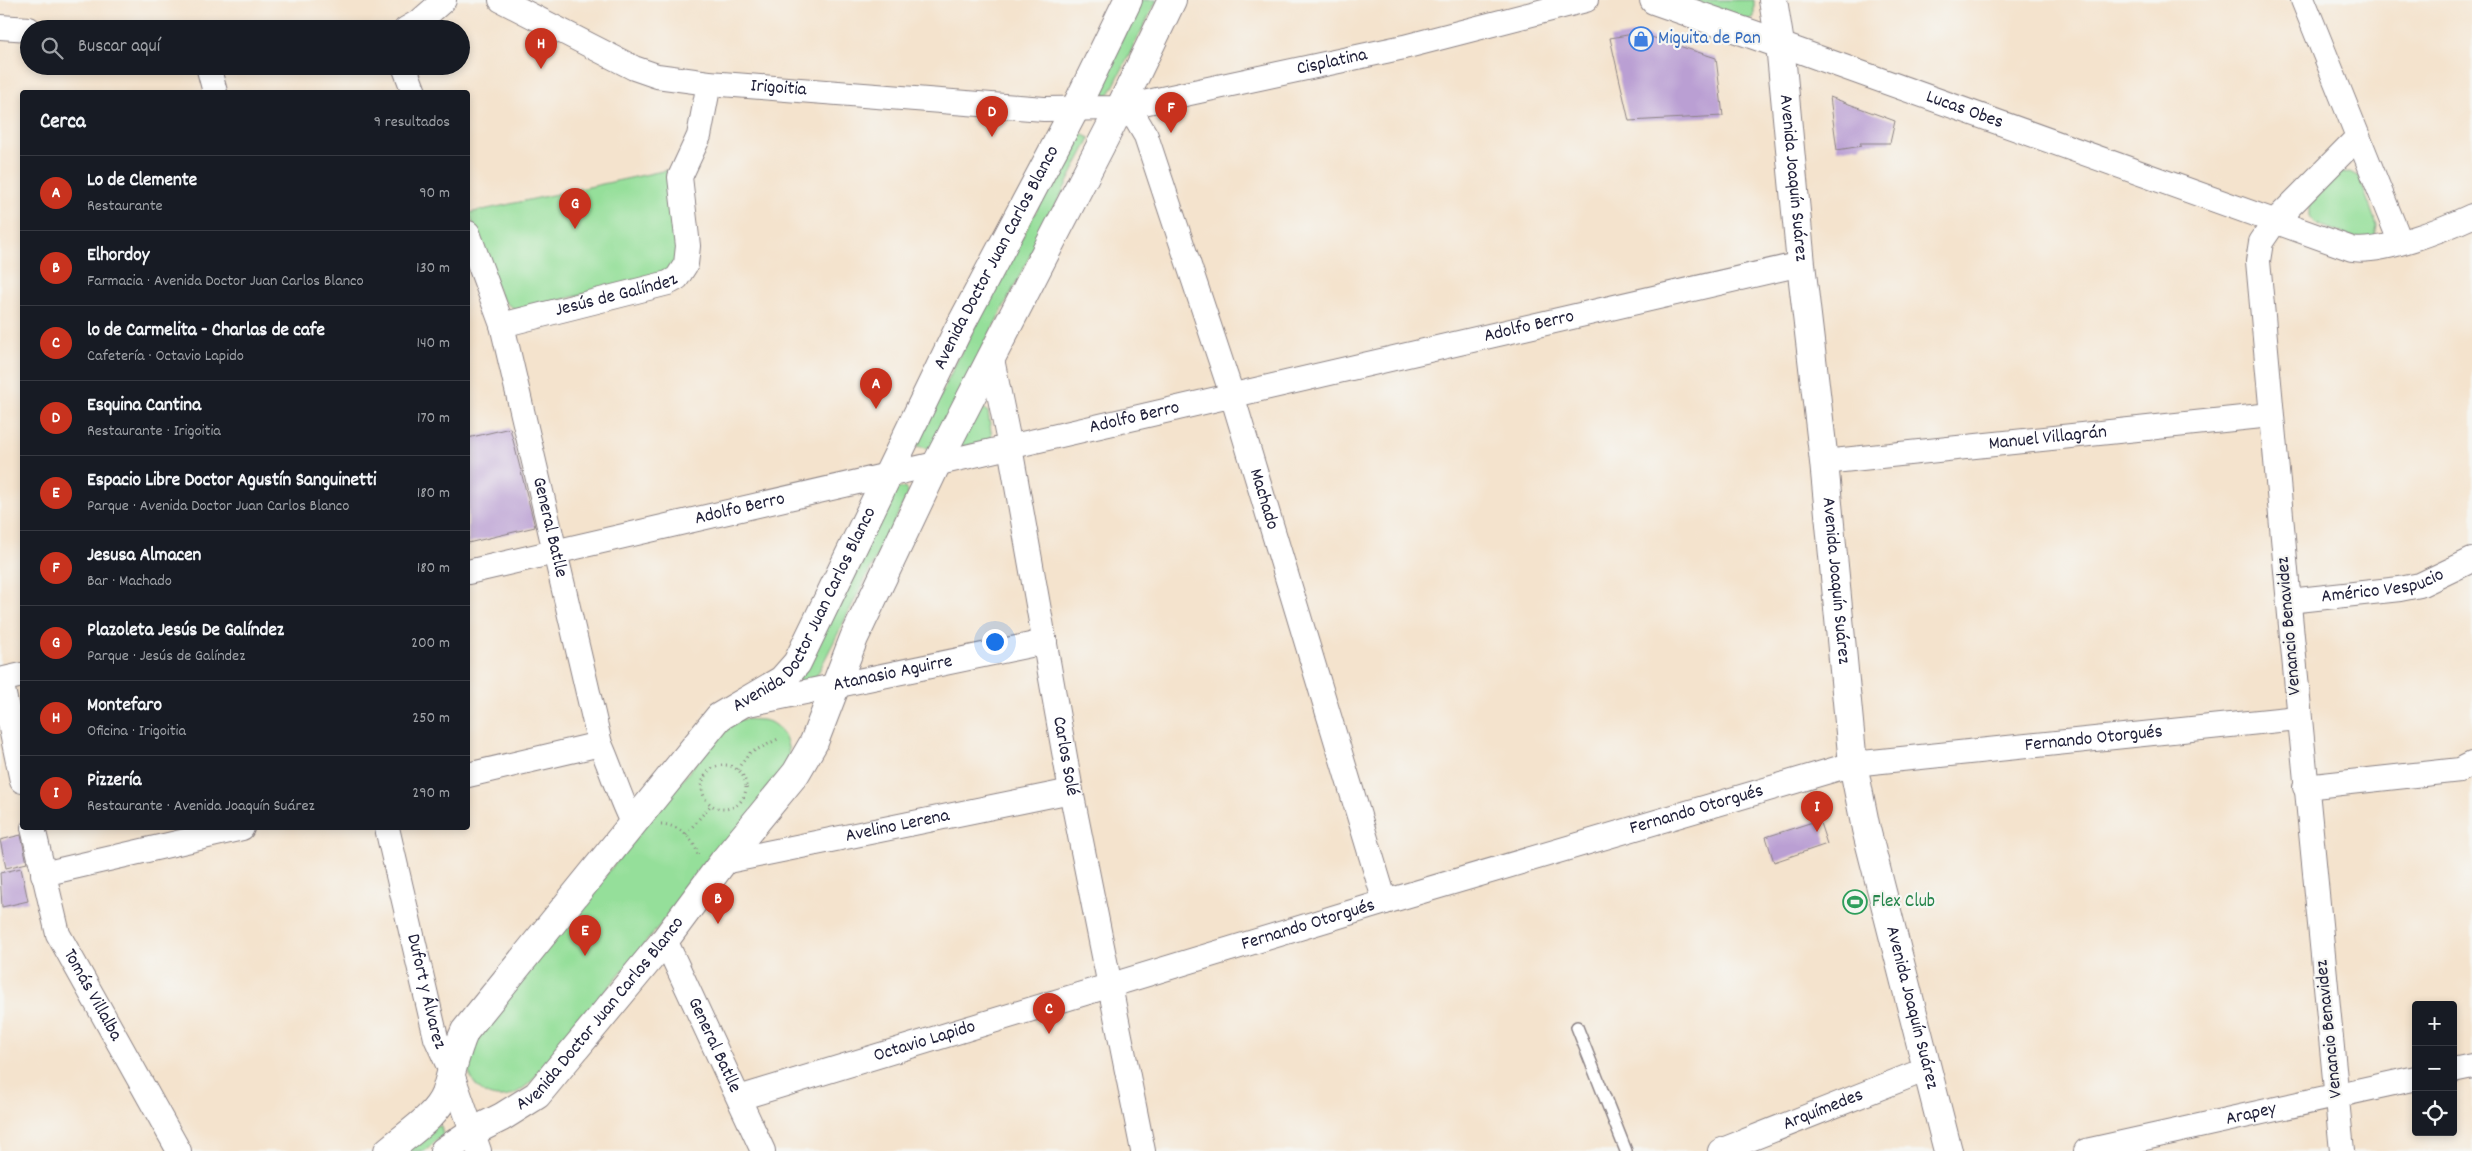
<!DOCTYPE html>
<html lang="es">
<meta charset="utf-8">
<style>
body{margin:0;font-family:Dekko,sans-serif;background:#242831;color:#f1f3f6}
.controls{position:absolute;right:15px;bottom:15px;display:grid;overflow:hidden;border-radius:5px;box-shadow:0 2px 8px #0003}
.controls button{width:45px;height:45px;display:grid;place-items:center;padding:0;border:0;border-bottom:1px solid #363941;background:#171b24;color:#f1f3f6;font:25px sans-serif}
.you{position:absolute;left:994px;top:641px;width:18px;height:18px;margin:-12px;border:4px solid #fff;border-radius:50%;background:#1a73e8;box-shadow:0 0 0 8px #1a73e833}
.badge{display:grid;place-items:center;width:32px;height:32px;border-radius:50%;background:#c8321e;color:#fff;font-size:16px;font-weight:700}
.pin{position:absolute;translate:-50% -41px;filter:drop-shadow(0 1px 2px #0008)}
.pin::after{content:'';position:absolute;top:26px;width:18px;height:15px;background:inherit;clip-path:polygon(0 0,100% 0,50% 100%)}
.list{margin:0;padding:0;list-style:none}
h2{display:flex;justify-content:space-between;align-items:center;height:65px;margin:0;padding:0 20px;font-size:21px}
h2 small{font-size:16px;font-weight:400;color:#9ea1a6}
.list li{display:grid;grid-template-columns:32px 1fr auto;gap:15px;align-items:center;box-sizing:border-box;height:75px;padding:0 20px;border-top:1px solid #363941}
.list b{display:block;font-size:19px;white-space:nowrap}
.list p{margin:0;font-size:16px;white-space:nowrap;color:#9ea1a6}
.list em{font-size:16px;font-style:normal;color:#9ea1a6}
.icon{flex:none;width:28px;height:28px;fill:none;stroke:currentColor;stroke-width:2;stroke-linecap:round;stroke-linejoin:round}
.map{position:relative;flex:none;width:2472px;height:1151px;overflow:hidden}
.search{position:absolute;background:#171b24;box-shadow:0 2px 8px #0003;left:20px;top:20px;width:450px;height:55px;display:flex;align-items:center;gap:12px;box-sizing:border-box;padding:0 18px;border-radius:28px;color:#9ea1a6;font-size:19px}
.panel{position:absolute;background:#171b24;box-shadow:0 2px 8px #0003;left:20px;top:90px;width:450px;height:740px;border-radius:5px}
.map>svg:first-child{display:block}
.green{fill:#95df9a;stroke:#5c806a}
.building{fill:#ba9fd3}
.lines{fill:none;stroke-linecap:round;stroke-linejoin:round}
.lane-casing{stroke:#8b8284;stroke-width:14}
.street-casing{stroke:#8b8284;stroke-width:26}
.secondary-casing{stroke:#8b8284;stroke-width:30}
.path{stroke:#8b8284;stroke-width:3;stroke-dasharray:1 4;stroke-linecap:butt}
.lane{stroke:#fff;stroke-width:11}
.street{stroke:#fff;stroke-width:24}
.secondary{stroke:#fff;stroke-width:28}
.labels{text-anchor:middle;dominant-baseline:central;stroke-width:4.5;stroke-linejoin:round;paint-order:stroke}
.shop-label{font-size:19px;fill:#366cbe;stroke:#f6f6f2;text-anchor:start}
.street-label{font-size:19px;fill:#22223b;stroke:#f6f6f2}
.leisure-label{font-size:19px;fill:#27864d;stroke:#f6f6f2;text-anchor:start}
</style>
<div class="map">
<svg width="2472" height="1151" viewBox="0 0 2472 1151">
<rect width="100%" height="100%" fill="#f6f6f2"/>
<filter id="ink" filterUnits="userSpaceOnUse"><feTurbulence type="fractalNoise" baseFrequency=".02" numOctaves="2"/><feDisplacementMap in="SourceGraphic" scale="10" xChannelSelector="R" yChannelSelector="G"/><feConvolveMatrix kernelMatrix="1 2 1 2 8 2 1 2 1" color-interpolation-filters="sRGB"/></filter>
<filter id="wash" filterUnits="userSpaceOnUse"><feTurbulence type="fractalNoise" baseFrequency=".0096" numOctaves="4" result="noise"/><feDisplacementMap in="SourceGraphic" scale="20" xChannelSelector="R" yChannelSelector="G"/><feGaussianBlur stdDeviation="1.12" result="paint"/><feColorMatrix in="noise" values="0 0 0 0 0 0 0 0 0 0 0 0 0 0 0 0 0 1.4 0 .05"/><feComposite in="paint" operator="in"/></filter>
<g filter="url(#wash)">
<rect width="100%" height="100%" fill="#f4e3cd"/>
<g class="green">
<polygon points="1141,0 1157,0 1111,91 1108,95 1101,94 1097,89"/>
<polygon points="1689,0 1754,0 1754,17 1748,20"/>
<polygon points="1078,132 1090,138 931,449 917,446 957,361"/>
<path d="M 667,170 C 666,198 683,233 677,259 C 676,264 669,270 665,274 L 520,310 C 511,308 506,304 500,296 L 469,213 Z"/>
<polygon points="2350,172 2359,177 2377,226 2375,236 2361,240 2314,223 2309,217 2309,206 2339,173"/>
<polygon points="984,408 988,412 992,438 991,441 959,447 980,409"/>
<polygon points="905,487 908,494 813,683 799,683 798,678 894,490"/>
<path d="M 746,719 C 753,720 764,719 770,722 C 789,732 793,756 784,774 L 530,1083 C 522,1089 513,1097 502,1097 C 475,1099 464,1069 466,1048 L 730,721 Z"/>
<polygon points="435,1126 441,1126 443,1135 425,1151 403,1151"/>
</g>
<g id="blocks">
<g class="building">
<polygon points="1639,33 1716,58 1723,116 1629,121 1610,38"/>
<polygon points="1830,97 1895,121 1890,143 1860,143 1862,146 1837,150"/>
<polygon points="510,428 535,527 468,543 468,438"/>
<polygon points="1819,820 1827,844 1774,862 1766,837"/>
<polygon points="21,835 27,863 6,868 0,840"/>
<polygon points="21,868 28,901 2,907 0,873"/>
</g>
</g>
</g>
<g filter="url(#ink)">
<use href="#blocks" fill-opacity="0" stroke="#8b8284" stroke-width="1"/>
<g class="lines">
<g class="lane-casing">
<polyline id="lane" points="1577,1027 1626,1151"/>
</g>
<g class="street-casing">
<g id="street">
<path id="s1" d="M 501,0 L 634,68 L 657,76 L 709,83 L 1044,109 L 1120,108 L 1404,47 L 1586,0"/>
<polyline points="2303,0 2400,241"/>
<polyline points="0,27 29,29"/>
<polyline points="406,29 420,21 444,0"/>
<path id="s2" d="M 1780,44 L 2352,249 C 2381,254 2444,229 2472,216"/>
<polyline points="208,66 215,92"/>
<polyline points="404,66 414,92"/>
<path id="s3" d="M 1120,108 L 1136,119 L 1146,136 L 1232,395 L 1385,902"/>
<path id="s4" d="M 468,233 L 502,325 L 600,744 C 612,770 619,797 632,822"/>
<path id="s5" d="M 502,325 L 668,283 L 677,278 L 686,264 L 688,246 L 680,177 L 699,136 L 709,83"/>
<path id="s6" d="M 992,359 L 1010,447 L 1071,791 L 1143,1151"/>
<path id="s7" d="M 1824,462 L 2271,415"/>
<path id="s8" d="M 468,572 L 1801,264"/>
<path id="s9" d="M 2289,601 L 2400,589 L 2420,585 L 2472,560"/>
<polyline points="0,680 22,675"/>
<polyline points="1,680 22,781"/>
<path id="s10" d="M 748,704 L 1045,642"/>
<polyline points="468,775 600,744"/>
<polyline points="2305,787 2460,770 2472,764"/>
<path id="s11" d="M 33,828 L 58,934 L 179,1151"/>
<path id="s12" d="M 387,828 L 436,1038 L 451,1071 L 479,1151"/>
<path id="s13" d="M 723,862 L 1071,791"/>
<polyline points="43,874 242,828"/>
<path id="s14" d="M 665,940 L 763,1151"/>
<polyline points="2453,1070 2472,1066"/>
<path id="s15" d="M 739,1098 L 1385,902 L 1853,764 L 2298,718"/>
<path id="s16" d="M 1720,1151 L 1927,1069"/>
<path id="s17" d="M 2086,1151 L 2416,1078"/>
<path d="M 2342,1151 C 2312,854 2284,558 2258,261 L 2261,242 L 2276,220 L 2357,138"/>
</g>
</g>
<g class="secondary-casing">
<g id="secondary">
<polyline points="1654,0 1780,44"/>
<path id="s18" d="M 1773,0 L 1780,44 L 1801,264 L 1824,462 L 1853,764 L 1866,829 L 1948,1151"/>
<path id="s19" d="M 388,1151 C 406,1135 436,1117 445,1094 C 452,1073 455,1052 465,1031 L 719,717 L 782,680 L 797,663 L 957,332 L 1075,109 L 1128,0"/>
<path id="s20" d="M 444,1151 L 472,1132 L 502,1117 L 537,1095 L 665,940 L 723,862 L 796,773 L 814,742 L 854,638 L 937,463 L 1120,108 L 1172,0"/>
</g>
</g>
<g class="path">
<circle cx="724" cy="787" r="22"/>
<polyline points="737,769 750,753 780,738"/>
<path d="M 661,824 C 679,825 696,839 698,857"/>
<polyline points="686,834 711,805"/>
</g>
<use href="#lane" class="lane"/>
<use href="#street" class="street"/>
<use href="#secondary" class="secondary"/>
</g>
</g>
<defs>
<g id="shop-ring" transform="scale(1.25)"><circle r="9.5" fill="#f6f6f2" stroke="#3f7fe0" stroke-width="1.5"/><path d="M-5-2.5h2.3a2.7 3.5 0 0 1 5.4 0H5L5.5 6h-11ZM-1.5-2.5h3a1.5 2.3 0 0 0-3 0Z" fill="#3f7fe0"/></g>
<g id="stadium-ring" transform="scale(1.25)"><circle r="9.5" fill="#f6f6f2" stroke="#2e9e5b" stroke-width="1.5"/><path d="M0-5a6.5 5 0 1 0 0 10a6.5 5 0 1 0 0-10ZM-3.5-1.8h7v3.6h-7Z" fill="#2e9e5b"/></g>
</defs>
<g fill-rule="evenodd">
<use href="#shop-ring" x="1641" y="39"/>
<use href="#stadium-ring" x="1855" y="902"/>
</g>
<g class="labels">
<g class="shop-label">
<text x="1658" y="39">Miguita de Pan</text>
</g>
<g class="street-label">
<text stroke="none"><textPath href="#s1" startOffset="855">Cisplatina</textPath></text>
<text stroke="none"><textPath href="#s1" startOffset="296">Irigoitia</textPath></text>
<text stroke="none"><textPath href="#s2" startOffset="196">Lucas Obes</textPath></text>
<text stroke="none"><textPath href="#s18" startOffset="179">Avenida Joaquín Suárez</textPath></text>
<text stroke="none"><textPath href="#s19" startOffset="1099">Avenida Doctor Juan Carlos Blanco</textPath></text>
<text stroke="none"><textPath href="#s5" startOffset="118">Jesús de Galíndez</textPath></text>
<text stroke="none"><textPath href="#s8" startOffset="1089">Adolfo Berro</textPath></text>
<text stroke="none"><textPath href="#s8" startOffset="684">Adolfo Berro</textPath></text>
<text stroke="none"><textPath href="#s7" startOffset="225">Manuel Villagrán</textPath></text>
<text stroke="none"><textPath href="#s3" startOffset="421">Machado</textPath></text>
<text stroke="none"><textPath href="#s8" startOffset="279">Adolfo Berro</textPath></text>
<text stroke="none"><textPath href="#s4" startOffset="306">General Batlle</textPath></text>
<text stroke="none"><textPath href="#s18" startOffset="584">Avenida Joaquín Suárez</textPath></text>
<text stroke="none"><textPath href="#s9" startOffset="95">Américo Vespucio</textPath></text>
<text stroke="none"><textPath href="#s19" startOffset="694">Avenida Doctor Juan Carlos Blanco</textPath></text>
<text transform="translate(2290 626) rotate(-95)">Venancio Benavidez</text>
<text stroke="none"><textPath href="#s10" startOffset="148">Atanasio Aguirre</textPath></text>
<text stroke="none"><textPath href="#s15" startOffset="1405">Fernando Otorgués</textPath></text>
<text stroke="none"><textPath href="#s6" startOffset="404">Carlos Solé</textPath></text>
<text stroke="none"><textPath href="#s15" startOffset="1000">Fernando Otorgués</textPath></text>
<text stroke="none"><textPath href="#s13" startOffset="178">Avelino Lerena</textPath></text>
<text stroke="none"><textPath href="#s15" startOffset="595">Fernando Otorgués</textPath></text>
<text stroke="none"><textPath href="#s12" startOffset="168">Dufort y Álvarez</textPath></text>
<text stroke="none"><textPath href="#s11" startOffset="179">Tomás Villalba</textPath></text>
<text stroke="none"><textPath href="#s18" startOffset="1019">Avenida Joaquín Suárez</textPath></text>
<text stroke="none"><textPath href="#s20" startOffset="211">Avenida Doctor Juan Carlos Blanco</textPath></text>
<text transform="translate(2330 1029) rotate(-96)">Venancio Benavidez</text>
<text stroke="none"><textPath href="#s15" startOffset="194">Octavio Lapido</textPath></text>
<text stroke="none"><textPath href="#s14" startOffset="116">General Batlle</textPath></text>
<text stroke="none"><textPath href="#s16" startOffset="111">Arquímedes</textPath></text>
<text stroke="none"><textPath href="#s17" startOffset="169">Arapey</textPath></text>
</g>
<g class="leisure-label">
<text x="1872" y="902">Flex Club</text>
</g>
</g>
</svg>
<div class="controls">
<button>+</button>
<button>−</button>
<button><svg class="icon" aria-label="locate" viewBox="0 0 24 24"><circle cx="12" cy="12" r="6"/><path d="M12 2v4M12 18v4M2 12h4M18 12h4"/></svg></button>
</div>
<div class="you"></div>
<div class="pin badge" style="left:876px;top:409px">A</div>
<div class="pin badge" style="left:718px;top:924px">B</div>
<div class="pin badge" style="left:1049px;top:1034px">C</div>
<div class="pin badge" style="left:992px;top:137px">D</div>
<div class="pin badge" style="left:585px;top:956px">E</div>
<div class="pin badge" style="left:1171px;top:133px">F</div>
<div class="pin badge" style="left:575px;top:229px">G</div>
<div class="pin badge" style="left:541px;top:69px">H</div>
<div class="pin badge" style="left:1817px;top:832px">I</div>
<div class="search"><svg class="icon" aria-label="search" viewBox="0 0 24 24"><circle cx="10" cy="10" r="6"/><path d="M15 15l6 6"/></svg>Buscar aquí</div>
<section class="panel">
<h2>Cerca<small>9 resultados</small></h2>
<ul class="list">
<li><span class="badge">A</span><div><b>Lo de Clemente</b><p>Restaurante</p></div><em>90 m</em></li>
<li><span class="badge">B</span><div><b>Elhordoy</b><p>Farmacia · Avenida Doctor Juan Carlos Blanco</p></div><em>130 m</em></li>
<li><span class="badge">C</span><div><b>lo de Carmelita - Charlas de cafe</b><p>Cafetería · Octavio Lapido</p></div><em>140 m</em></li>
<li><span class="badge">D</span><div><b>Esquina Cantina</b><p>Restaurante · Irigoitia</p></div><em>170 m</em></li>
<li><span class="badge">E</span><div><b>Espacio Libre Doctor Agustín Sanguinetti</b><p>Parque · Avenida Doctor Juan Carlos Blanco</p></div><em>180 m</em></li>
<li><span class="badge">F</span><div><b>Jesusa Almacen</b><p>Bar · Machado</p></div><em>180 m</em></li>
<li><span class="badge">G</span><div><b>Plazoleta Jesús De Galíndez</b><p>Parque · Jesús de Galíndez</p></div><em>200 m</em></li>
<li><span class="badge">H</span><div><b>Montefaro</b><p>Oficina · Irigoitia</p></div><em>250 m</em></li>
<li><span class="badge">I</span><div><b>Pizzería</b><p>Restaurante · Avenida Joaquín Suárez</p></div><em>290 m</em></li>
</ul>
</section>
</div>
